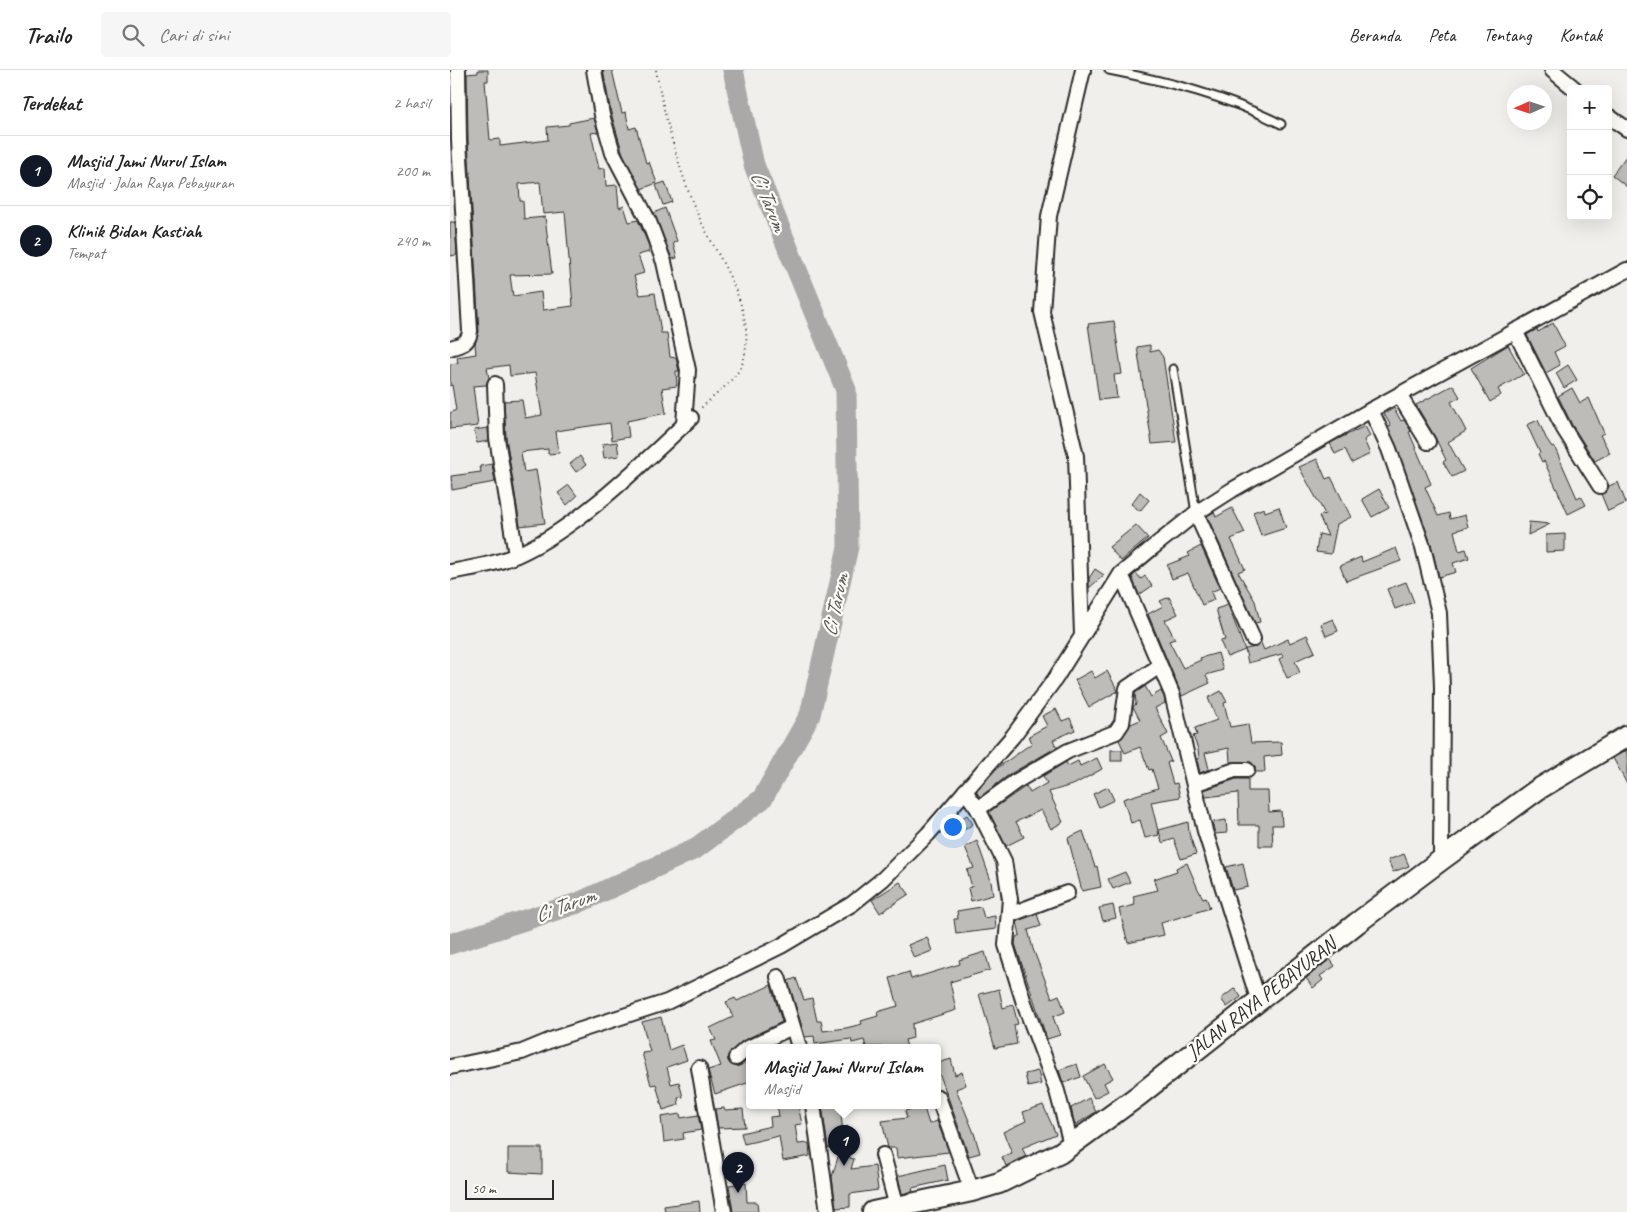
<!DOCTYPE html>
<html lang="id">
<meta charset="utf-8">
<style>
body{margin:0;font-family:Caveat,sans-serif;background:#f6f6f6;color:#222}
.controls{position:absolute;right:15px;top:15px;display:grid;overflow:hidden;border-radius:5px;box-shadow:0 5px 20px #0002}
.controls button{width:45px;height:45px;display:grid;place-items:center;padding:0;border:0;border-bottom:1px solid #e0e0e0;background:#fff;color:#222;font:25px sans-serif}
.compass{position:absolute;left:1057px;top:15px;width:45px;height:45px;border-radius:50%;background:#fff;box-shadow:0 5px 20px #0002;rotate:267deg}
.scale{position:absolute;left:15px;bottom:12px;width:89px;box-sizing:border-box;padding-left:5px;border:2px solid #2b2b2b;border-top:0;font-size:14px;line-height:18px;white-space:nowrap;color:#2b2b2b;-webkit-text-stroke:4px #fdfcf7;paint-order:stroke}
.you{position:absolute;left:502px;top:756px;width:18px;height:18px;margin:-12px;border:4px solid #fff;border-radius:50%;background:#1a73e8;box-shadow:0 0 0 8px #1a73e833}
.badge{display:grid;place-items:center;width:32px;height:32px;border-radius:50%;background:#111827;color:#fff;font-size:16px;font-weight:700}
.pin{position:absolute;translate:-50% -41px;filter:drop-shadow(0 1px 2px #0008)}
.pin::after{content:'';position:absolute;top:26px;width:18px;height:15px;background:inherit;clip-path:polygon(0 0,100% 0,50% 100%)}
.popup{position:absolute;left:296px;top:974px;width:195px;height:65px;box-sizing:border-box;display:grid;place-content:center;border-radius:5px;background:#fff;filter:drop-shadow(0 1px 4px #0005);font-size:16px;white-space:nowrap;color:#767676}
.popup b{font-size:19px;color:#222}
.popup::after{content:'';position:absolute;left:50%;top:100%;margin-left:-10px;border:10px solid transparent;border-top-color:#fff}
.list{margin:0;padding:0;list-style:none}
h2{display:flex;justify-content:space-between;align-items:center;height:65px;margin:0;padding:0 20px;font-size:21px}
h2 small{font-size:16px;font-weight:400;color:#767676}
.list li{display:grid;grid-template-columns:32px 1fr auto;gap:15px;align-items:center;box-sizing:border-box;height:70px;padding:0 20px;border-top:1px solid #e0e0e0}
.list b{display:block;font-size:19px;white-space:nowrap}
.list p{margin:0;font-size:16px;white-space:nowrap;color:#767676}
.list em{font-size:16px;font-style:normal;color:#767676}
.icon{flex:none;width:28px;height:28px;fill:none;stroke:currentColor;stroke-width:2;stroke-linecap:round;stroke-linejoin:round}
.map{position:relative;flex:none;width:1177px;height:1142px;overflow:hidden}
header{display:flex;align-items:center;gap:30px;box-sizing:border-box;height:70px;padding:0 25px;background:#fff;border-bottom:1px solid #e0e0e0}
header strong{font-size:24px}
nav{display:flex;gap:28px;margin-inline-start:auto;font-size:18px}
.search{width:350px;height:45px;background:#f6f6f6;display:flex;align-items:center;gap:12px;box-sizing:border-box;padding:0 18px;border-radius:5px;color:#767676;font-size:19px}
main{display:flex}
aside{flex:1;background:#fff}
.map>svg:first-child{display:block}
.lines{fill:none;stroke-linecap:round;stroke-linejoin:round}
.river{stroke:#aaa9a7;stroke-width:21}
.building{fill:#bdbcb8;stroke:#2b2b2b;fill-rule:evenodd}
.lane-casing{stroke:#2b2b2b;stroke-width:11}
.street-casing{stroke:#2b2b2b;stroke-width:18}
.secondary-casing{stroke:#2b2b2b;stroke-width:24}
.path{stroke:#2b2b2b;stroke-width:2;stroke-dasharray:1 4;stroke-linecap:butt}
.lane{stroke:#fdfcf7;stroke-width:7}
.street{stroke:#fdfcf7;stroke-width:14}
.secondary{stroke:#fdfcf7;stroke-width:20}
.labels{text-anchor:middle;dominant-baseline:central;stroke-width:4.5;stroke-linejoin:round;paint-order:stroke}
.street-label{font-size:20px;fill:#2b2b2b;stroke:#fdfcf7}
.water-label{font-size:21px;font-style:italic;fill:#575756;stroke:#fdfcf7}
</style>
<header>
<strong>Trailo</strong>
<div class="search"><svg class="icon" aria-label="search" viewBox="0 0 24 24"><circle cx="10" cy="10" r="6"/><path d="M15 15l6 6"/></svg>Cari di sini</div>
<nav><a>Beranda</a><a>Peta</a><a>Tentang</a><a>Kontak</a></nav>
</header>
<main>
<aside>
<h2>Terdekat<small>2 hasil</small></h2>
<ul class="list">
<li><span class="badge">1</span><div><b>Masjid Jami Nurul Islam</b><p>Masjid · Jalan Raya Pebayuran</p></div><em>200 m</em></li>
<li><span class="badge">2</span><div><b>Klinik Bidan Kastiah</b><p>Tempat</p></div><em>240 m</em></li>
</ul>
</aside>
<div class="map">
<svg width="1177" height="1142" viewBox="0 0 1177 1142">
<rect width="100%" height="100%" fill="#f0efeb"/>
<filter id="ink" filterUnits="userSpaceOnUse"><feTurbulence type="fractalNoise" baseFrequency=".02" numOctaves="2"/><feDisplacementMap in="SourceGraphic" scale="10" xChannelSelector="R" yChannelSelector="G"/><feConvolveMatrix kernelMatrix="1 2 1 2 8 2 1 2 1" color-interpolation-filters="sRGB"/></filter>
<g filter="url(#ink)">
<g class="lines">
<polyline class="river" points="0,874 128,833 245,779 312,729 360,645 398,477 396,320 304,95 283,0"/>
</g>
<g class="building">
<path d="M 28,0 L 38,0 L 38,11 L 35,11 L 40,70 L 50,69 L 50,76 L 98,70 L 97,57 L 119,55 L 119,53 L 144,48 L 148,62 L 141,63 L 149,99 L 155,98 L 156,116 L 167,115 L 169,138 L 174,136 L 179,152 L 188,150 L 199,176 L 199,182 L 188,185 L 194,203 L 184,206 L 190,225 L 205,223 L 211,263 L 217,263 L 220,287 L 226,288 L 229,301 L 226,301 L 227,316 L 212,318 L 216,343 L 177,351 L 179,367 L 162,370 L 160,353 L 106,361 L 109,383 L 98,384 L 98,379 L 71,382 L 74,402 L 86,400 L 95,453 L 70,456 L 56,367 L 54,331 L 72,330 L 75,348 L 92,345 L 85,303 L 60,306 L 59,295 L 37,298 L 39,308 L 36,315 L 23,316 L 28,356 L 0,359 L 0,343 L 6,340 L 2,315 L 0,316 L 0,294 L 8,293 L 7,287 L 26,284 L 25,274 L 29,262 L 18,70 L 17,4 L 28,3 ZM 90,112 L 93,144 L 115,142 L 123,236 L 93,240 L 91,222 L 63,226 L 60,205 L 102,204 L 95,147 L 74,149 L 73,131 L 70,131 L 69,114 Z"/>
<polygon points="153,0 162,0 172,43 176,42 179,59 186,57 196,93 199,92 207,113 191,119 173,84 161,43"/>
<polygon points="1177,85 1177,117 1162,105"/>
<polygon points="215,112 222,132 213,135 206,115"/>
<polygon points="215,138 227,171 223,173 227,188 222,189 204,143"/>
<polygon points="0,152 5,152 7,185 0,186"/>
<polygon points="664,251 672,304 664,305 667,328 649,330 638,254"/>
<polygon points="1103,253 1115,276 1104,282 1110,295 1096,303 1077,265 1087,259 1088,262"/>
<polygon points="700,275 700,282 708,280 713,287 726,372 702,374 687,277"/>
<polygon points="1058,275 1074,304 1048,319 1051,325 1040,332 1021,298"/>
<polygon points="1118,295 1127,310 1114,318 1106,303"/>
<polygon points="1003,315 1010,327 1001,332 1016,361 998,372 1014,401 1002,407 993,392 996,390 985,367 966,335"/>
<polygon points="1122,318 1130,333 1139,328 1154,363 1150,365 1160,383 1145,391 1122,355 1108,326"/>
<polygon points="944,338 951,351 954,350 961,361 959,362 981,414 975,417 988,446 999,443 1000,449 1015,445 1018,457 1004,461 1009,481 1016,479 1019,488 1003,493 1006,502 989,507 981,474 938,357 941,356 934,344"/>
<polygon points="1088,350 1096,368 1102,377 1104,376 1127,428 1131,426 1136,435 1118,444 1094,391 1092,392 1088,384 1090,383 1077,355"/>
<polygon points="915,356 920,366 914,370 920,384 902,393 895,379 885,384 880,373"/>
<polygon points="38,358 39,371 27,373 24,360"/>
<polygon points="167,372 169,386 154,388 152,374"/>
<polygon points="130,386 136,395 126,402 120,394"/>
<polygon points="867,389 876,409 881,407 901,447 887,454 881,484 866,482 869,464 878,466 869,446 875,444 849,397"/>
<polygon points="42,394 45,412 2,420 1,406 31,402 30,396"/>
<polygon points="1168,412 1176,433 1158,441 1151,424 1157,420 1159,416"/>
<polygon points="119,415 127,426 117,435 108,423"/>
<polygon points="929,419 939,438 922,447 912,429"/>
<polygon points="690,422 699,430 690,441 681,434"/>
<polygon points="829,437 836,458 811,466 803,442 814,438 815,442"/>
<polygon points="782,438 795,463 781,469 795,499 788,502 805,531 810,552 805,553 757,446 764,442 766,447"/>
<polygon points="1079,452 1100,454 1078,465"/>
<polygon points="686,455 698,468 671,491 659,477"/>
<polygon points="1115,464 1115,481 1096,482 1096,465"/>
<polygon points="751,476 770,518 761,522 764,530 752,535 738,503 722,509 717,495 740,486 738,483"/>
<polygon points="946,478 951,491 896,511 890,496 911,487 912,492"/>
<polygon points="645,499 654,505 639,518 639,508"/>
<polygon points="686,503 691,509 695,506 702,516 689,525 682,507"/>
<polygon points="956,512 964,532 945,539 937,519"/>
<polygon points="719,527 728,544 715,550 725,569 719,571 733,598 751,590 750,588 768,583 773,600 756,605 760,613 732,626 698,544 713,536 710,531"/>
<polygon points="778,535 795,580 777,587 770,571 775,570 766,539"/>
<polygon points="883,549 888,561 876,566 871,554"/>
<polygon points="857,565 865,582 845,591 850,603 837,608 829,589 833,587 832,584 798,593 795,579 806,577 811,573 814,580 838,569 840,573"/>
<polygon points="641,601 645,608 657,601 668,621 639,637 625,610"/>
<polygon points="695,616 701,627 711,621 714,627 715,633 705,638 718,664 711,668 721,691 717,693 723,714 727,713 730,727 701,732 709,765 695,768 690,750 681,753 673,729 708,718 702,699 699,700 690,677 675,683 669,670 681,654 690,650 683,637 686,634 685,623"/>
<polygon points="771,621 777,632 774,633 780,657 798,654 801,673 831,672 832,685 814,687 815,702 805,702 805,696 801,692 780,692 779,678 755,683 759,699 750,703 747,690 749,689 748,679 743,666 747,665 745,658 767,650 758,628"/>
<polygon points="606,639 612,651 620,648 625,660 603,670 607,677 560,704 530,727 526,722 546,699 582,673 579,666 597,656 592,646"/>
<rect x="661" y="680" width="11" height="11"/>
<polygon points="1177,680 1177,714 1163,688"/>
<polygon points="647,688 652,699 625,714 599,722 613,752 601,759 591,740 566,752 574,767 556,776 539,742 576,716 580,723 597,713 593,706 616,692 618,696 628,691 630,696"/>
<polygon points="786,709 798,709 798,721 818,721 819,742 831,741 832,755 822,755 823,776 809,776 809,755 789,755 788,723 756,727 754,720"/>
<polygon points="658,717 664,730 649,737 643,724"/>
<polygon points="517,745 523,754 510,763 504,753"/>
<polygon points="776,750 777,763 765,764 762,752"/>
<polygon points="738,752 739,763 746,784 731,789 724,769 712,773 709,760"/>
<polygon points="633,761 645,797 647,796 651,817 632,821 618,768"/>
<polygon points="527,771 541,811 543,825 521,831 518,818 522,817 517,800 524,798 515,777"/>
<polygon points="954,784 959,796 943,802 938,790"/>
<polygon points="737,793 748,819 753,828 756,827 760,838 711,853 714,865 678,873 669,839 685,835 683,826 708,820 704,809 727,801 726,798"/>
<polygon points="793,793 798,817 783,820 776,797"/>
<polygon points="675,802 680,812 663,819 658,809"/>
<polygon points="450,812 459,824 430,843 422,830"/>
<polygon points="663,835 666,848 653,851 649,838"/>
<polygon points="531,837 534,848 545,846 546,859 506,864 504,849 508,849 507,841"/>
<polygon points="587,844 591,856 578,860 583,879 602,928 609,925 615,942 603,947 610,965 597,969 565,874 566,867 570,865 567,851"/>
<polygon points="477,867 482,881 464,888 458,875"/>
<polygon points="535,882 540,900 500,912 506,940 462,954 463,968 455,970 457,977 416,977 414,970 402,973 401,969 365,974 364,966 355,967 338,911 346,908 354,930 362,928 367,951 371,951 373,961 396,958 412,954 411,951 428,946 427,942 448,936 440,908 459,902 461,909 510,894 509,890"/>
<polygon points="880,889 885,896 870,906 873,910 863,918 856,908"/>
<polygon points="321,915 332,952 292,971 278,985 278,990 284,996 291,995 300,987 300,1012 265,1024 258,1000 271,996 261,971 266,970 260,958 283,947 276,932 285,928 287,931"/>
<polygon points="785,918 791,927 777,937 771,929"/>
<polygon points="549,919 553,938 563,935 568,954 564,955 567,974 545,978 529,924"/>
<polygon points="211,947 219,980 232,975 237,990 217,997 221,1014 229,1012 233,1027 228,1028 229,1035 213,1040 206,1014 201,1015 192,983 200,982 192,952"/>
<polygon points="501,989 505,1005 512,1002 516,1015 506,1019 524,1063 530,1083 519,1086 490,1005 488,1006 488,993"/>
<polygon points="627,994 631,1007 613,1013 609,1000"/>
<polygon points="655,994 663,1008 654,1013 658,1021 644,1028 633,1006"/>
<polygon points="588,1001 591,1014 578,1017 575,1004"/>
<polygon points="639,1028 646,1042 625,1055 621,1038"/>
<polygon points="327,1035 348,1035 352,1054 345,1055 348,1074 359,1073 360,1086 333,1091 329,1066 294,1074 291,1063 321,1056 320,1047 329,1046"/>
<polygon points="372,1035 390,1035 393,1063 397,1056 400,1088 404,1089 401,1099 425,1096 428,1120 400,1124 400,1137 386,1138 382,1107 391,1077 378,1078"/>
<polygon points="473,1035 479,1054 487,1051 499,1082 447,1088 446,1078 438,1078 432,1051 457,1048 455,1041"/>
<polygon points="593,1035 606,1064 572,1078 576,1086 556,1096 552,1087 562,1083 553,1062 576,1051 573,1042"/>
<polygon points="274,1038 275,1040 293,1039 295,1057 268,1058 265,1039"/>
<polygon points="230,1044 231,1048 248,1045 251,1060 233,1063 234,1069 214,1072 211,1047"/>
<polygon points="58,1078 92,1078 92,1104 58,1102"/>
<polygon points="495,1095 498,1110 462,1118 463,1121 452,1124 448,1106"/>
<polygon points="296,1113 297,1132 307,1132 308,1142 283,1142 279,1115"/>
<polygon points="249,1131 250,1142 215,1142 214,1136"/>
</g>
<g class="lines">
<g class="lane-casing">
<g id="lane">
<path d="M 659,0 C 719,12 776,26 831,54"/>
<polyline points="723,299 746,443"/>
</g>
</g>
<g class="street-casing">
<g id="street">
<polyline points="144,0 152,45 163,83 199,152 214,192 238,300 234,354"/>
<polyline points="1102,0 1125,19"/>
<polyline points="1158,46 1177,59"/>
<polyline points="1065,261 1114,359 1150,416"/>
<path d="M 0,278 C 11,275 19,273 20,261 L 9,70 L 8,0"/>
<polyline points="45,314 47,368 66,485"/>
<polyline points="949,325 978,372"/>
<polyline points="921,340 939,379 973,477 989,543 992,617 991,790"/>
<polyline points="746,443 803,569"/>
<path d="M 0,502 C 22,498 46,494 67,485 C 129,457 191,395 241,348"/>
<polyline points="671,504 722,624 755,761 809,932"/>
<polyline points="632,565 626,386 592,242 599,146 633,0"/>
<polyline points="744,714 785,700 797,700"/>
<polyline points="515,721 528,739 554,791 560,829 556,875 574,933 607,1021 621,1074"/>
<polyline points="528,739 565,712 618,681 666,662 672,653 677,618 708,597"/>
<polyline points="559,845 617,823"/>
<polyline points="328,907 349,977"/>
<polyline points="286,988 296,979 342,957"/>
<polyline points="0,997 72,982 106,968 217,932 331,876 402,834 433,809 478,764 563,666 605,609 671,504 702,478 746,443 782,420 921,340 1177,200"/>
<polyline points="249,998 274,1142"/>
<polyline points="488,1027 522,1121"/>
<polyline points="363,1035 378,1142"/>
<polyline points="433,1085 447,1137"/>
</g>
</g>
<g class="secondary-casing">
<polyline id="secondary" points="423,1142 522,1121 549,1113 610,1083 688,1026 907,853 991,790 1087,720 1177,666"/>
</g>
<path class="path" d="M 206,0 C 214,46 227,92 244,136 C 263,182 307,235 294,288 C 290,308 264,325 250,339"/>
<use href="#lane" class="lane"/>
<use href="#street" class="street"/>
<use href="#secondary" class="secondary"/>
</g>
</g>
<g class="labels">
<g class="street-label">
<text transform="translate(811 928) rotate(-38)">JALAN RAYA PEBAYURAN</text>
</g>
<g class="water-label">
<text transform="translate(319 131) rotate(68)">Ci Tarum</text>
<text transform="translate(385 535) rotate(-78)">Ci Tarum</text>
<text transform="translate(115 835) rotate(-20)">Ci Tarum</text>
</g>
</g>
</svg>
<div class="controls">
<button>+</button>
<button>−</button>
<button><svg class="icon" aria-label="locate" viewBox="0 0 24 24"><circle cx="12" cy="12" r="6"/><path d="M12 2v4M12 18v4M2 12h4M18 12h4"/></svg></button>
</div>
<svg class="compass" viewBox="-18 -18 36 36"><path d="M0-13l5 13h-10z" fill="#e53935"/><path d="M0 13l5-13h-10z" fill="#767676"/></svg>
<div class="scale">50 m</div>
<div class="you"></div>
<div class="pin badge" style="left:394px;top:1096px">1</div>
<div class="popup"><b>Masjid Jami Nurul Islam</b>Masjid</div>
<div class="pin badge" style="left:288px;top:1123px">2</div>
</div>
</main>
